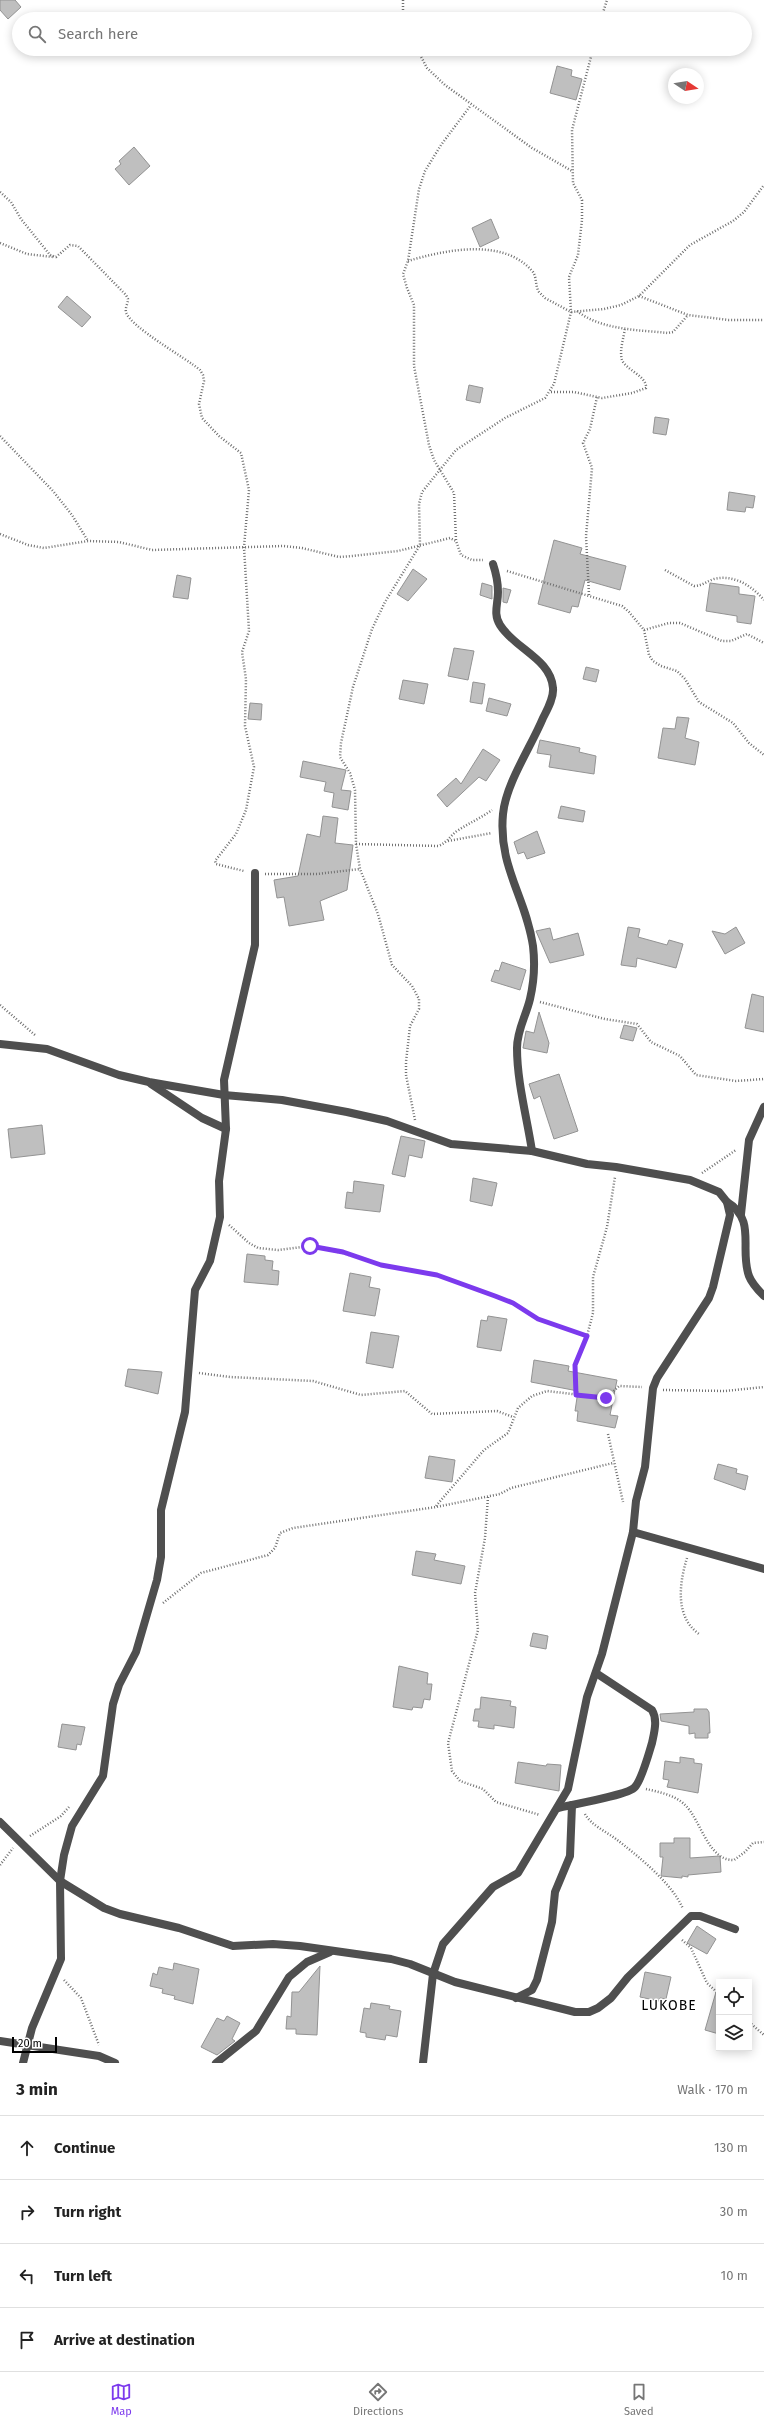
<!DOCTYPE html>
<meta charset="utf-8">
<style>
body{margin:0;font-family:"Fira Sans",sans-serif;background:#f6f6f6;color:#222}
.controls{position:absolute;right:12px;bottom:12px;display:grid;overflow:hidden;border-radius:0px;box-shadow:0 2px 10px #0003}
.controls button{width:36px;height:36px;display:grid;place-items:center;padding:0;border:0;border-bottom:1px solid #e0e0e0;background:#fff;color:#222;font:20px sans-serif}
.compass{position:absolute;left:668px;top:68px;width:36px;height:36px;border-radius:50%;background:#fff;box-shadow:0 2px 10px #0003;rotate:102deg}
.scale{position:absolute;left:12px;bottom:10px;width:45px;box-sizing:border-box;padding-left:4px;border:2px solid #000;border-top:0;font-size:11px;line-height:14px;white-space:nowrap;color:#000;-webkit-text-stroke:3px #fff;paint-order:stroke}
.stop{position:absolute;width:12px;height:12px;margin:-9px;border:3px solid #7c3aed;border-radius:50%;background:#fff}
.stop.end{background:#7c3aed;border-color:#fff;box-shadow:0 1px 4px #0008}
.list{margin:0;padding:0;list-style:none}
h2{display:flex;justify-content:space-between;align-items:center;height:52px;margin:0;padding:0 16px;font-size:17px}
h2 small{font-size:13px;font-weight:400;color:#767676}
.list li{display:grid;grid-template-columns:26px 1fr auto;gap:12px;align-items:center;box-sizing:border-box;height:64px;padding:0 16px;border-top:1px solid #e0e0e0}
.list b{display:block;font-size:15px;white-space:nowrap}
.list em{font-size:13px;font-style:normal;color:#767676}
.icon{flex:none;width:22px;height:22px;fill:none;stroke:currentColor;stroke-width:2;stroke-linecap:round;stroke-linejoin:round}
.map{position:relative;flex:none;width:764px;height:2063px;overflow:hidden}
.search{position:absolute;background:#fff;box-shadow:0 2px 10px #0003;left:12px;right:12px;top:12px;height:44px;display:flex;align-items:center;gap:10px;box-sizing:border-box;padding:0 14px;border-radius:22px;color:#767676;font-size:15px}
.sheet{height:308px;background:#fff}
nav{display:flex;justify-content:space-around;align-items:center;box-sizing:border-box;height:56px;border-top:1px solid #e0e0e0;background:#fff;font-size:11px;color:#767676}
nav a{display:grid;justify-items:center;gap:2px}
nav .on{color:#7c3aed}
.map>svg:first-child{display:block}
.building{fill:#bfbfbf;stroke:#939393}
.lines{fill:none;stroke-linecap:round;stroke-linejoin:round}
.path{stroke:#717171;stroke-width:2.5;stroke-dasharray:1 2;stroke-linecap:butt}
.minor{stroke:#4f4f4f;stroke-width:8}
.route{stroke:#7c3aed;stroke-width:5}
.labels{text-anchor:middle;dominant-baseline:central;stroke-width:3;stroke-linejoin:round;paint-order:stroke}
.quarter-label{font-size:14px;letter-spacing:1px;fill:#000;stroke:#fff}
</style>
<div class="map">
<svg width="764" height="2063" viewBox="0 0 764 2063">
<rect width="100%" height="100%" fill="#fff"/>
<g class="building">
<polygon points="0,0 15,0 21,7 8,19 0,10"/>
<polygon points="557,66 572,70 571,76 582,79 576,100 550,93"/>
<polygon points="134,147 150,166 129,185 115,169 121,164 119,161"/>
<polygon points="491,219 499,238 480,247 472,228"/>
<polygon points="67,296 91,317 82,327 58,307"/>
<polygon points="469,385 483,388 480,403 466,400"/>
<polygon points="655,417 669,419 666,435 653,433"/>
<polygon points="729,492 755,496 753,508 746,507 745,512 727,510"/>
<polygon points="554,540 582,548 580,554 626,566 620,590 585,580 578,607 572,606 570,613 538,604"/>
<polygon points="413,569 427,579 408,601 397,594"/>
<polygon points="177,575 191,578 188,599 173,597"/>
<polygon points="482,583 492,586 492,599 480,595"/>
<polygon points="710,583 739,587 739,594 755,596 751,624 737,622 737,616 706,611"/>
<polygon points="503,588 511,590 507,603 503,602"/>
<polygon points="454,648 474,651 468,680 448,676"/>
<polygon points="586,667 599,670 596,682 583,679"/>
<polygon points="403,680 428,684 424,704 399,699"/>
<polygon points="473,682 485,684 482,704 470,702"/>
<polygon points="489,698 511,704 507,716 486,711"/>
<polygon points="250,703 262,704 261,720 248,719"/>
<polygon points="677,717 689,718 685,738 699,742 695,765 658,758 663,728 675,729"/>
<polygon points="540,740 580,748 579,752 596,756 594,774 549,767 551,755 537,753"/>
<polygon points="483,749 500,760 486,781 479,777 447,807 437,795 456,778 461,784"/>
<polygon points="303,761 346,770 341,790 351,791 348,810 332,807 334,793 324,791 326,782 300,777"/>
<polygon points="561,806 585,811 583,822 558,818"/>
<polygon points="323,816 338,818 335,843 353,845 347,890 320,901 324,920 289,926 284,897 277,898 274,880 298,876 307,834 320,837"/>
<polygon points="537,831 545,853 527,859 524,852 518,854 514,842"/>
<polygon points="628,927 640,929 638,937 667,945 669,940 683,944 676,968 637,958 636,967 621,965"/>
<polygon points="736,927 745,943 725,954 712,931 725,934"/>
<polygon points="550,928 553,940 578,933 584,955 550,963 536,931"/>
<polygon points="502,962 526,970 520,990 491,981 495,970 499,971"/>
<polygon points="752,994 764,997 764,1032 745,1028"/>
<polygon points="539,1012 549,1043 547,1053 523,1048 526,1031 534,1033"/>
<polygon points="624,1025 637,1028 633,1041 620,1038"/>
<polygon points="559,1074 578,1131 554,1139 540,1096 534,1099 529,1084"/>
<polygon points="42,1125 45,1154 11,1158 8,1129"/>
<polygon points="401,1136 425,1141 422,1158 409,1155 405,1177 392,1174"/>
<polygon points="473,1178 497,1183 492,1206 470,1201"/>
<polygon points="354,1181 384,1185 380,1212 345,1208 347,1192 353,1193"/>
<polygon points="247,1254 265,1256 265,1260 273,1261 272,1270 279,1271 278,1285 244,1282"/>
<polygon points="350,1273 371,1277 369,1287 380,1289 375,1316 343,1311"/>
<polygon points="488,1316 507,1319 501,1351 477,1347 481,1320 487,1321"/>
<polygon points="371,1332 399,1336 393,1368 366,1363"/>
<polygon points="534,1360 569,1366 568,1371 617,1380 610,1415 618,1416 615,1428 577,1421 578,1411 575,1411 578,1391 531,1382"/>
<polygon points="128,1369 162,1372 158,1394 125,1386"/>
<polygon points="429,1456 455,1460 452,1482 425,1478"/>
<polygon points="718,1464 737,1469 736,1473 748,1476 745,1490 714,1479"/>
<polygon points="416,1551 436,1554 434,1560 465,1566 461,1584 412,1575"/>
<polygon points="533,1633 548,1636 546,1649 530,1646"/>
<polygon points="399,1666 428,1673 427,1684 432,1684 430,1700 424,1699 422,1708 413,1707 412,1710 393,1707"/>
<polygon points="481,1697 511,1701 510,1706 516,1707 514,1728 494,1725 494,1729 478,1727 479,1721 473,1721 475,1709 480,1709"/>
<polygon points="694,1709 707,1709 709,1712 710,1733 708,1733 708,1738 695,1738 695,1733 689,1734 689,1726 661,1721 660,1714 694,1712"/>
<polygon points="62,1724 85,1727 81,1745 77,1744 76,1750 58,1747"/>
<polygon points="680,1757 694,1759 694,1763 702,1764 698,1793 667,1787 669,1780 663,1779 665,1761 680,1763"/>
<polygon points="518,1762 546,1766 547,1764 561,1765 559,1791 515,1783"/>
<polygon points="674,1838 690,1838 690,1858 720,1856 721,1872 688,1875 688,1877 682,1876 682,1878 661,1876 663,1857 660,1857 660,1843 674,1843"/>
<polygon points="697,1926 716,1939 707,1954 687,1943"/>
<polygon points="174,1963 199,1969 193,2004 174,1999 175,1996 162,1993 163,1989 150,1986 153,1973 157,1975 159,1967 173,1970"/>
<polygon points="320,1966 317,2035 296,2034 296,2029 286,2029 287,2016 291,2017 292,1992 299,1992"/>
<polygon points="645,1972 671,1977 666,1999 660,1998 659,2001 640,1997"/>
<polygon points="716,1992 719,1993 719,2034 705,2030"/>
<polygon points="371,2003 390,2006 389,2009 401,2011 397,2037 386,2035 385,2040 366,2037 366,2033 360,2032 364,2008 370,2009"/>
<polygon points="227,2016 240,2023 232,2039 235,2041 217,2055 201,2047 217,2018 224,2021"/>
</g>
<g class="lines">
<g class="path">
<polyline points="403,19 403,0"/>
<polyline points="601,19 607,0"/>
<polyline points="417,49 427,68 445,85 532,148 572,171"/>
<path d="M 0,192 L 11,202 L 21,219 L 50,255 L 56,257 L 70,245 L 78,246 L 126,295 L 128,299 C 128,303 125,308 126,312 C 130,327 186,358 200,370 L 203,375 L 204,381 L 199,404 L 202,418 L 219,436 L 241,453 L 249,490 L 244,547 L 249,631 L 242,652 L 246,679 L 245,726 L 254,767 L 246,810 L 236,834 L 215,861 L 216,864 L 244,871"/>
<polyline points="0,243 27,254 53,257"/>
<path d="M 408,261 C 445,250 504,237 533,272 C 537,278 535,286 539,292 L 545,298 L 571,312 L 604,309 L 621,305 L 639,296 L 690,245 L 733,221 L 744,212 L 764,185"/>
<polyline points="639,296 688,315 729,320 764,320"/>
<path d="M 577,311 C 601,330 639,330 668,333 L 673,332 L 688,315"/>
<path d="M 551,392 L 574,392 L 602,398 L 632,393 L 646,388 C 647,376 626,370 622,360 C 619,351 624,337 625,328"/>
<polyline points="0,436 53,491 72,515 88,541"/>
<polyline points="0,534 28,545 44,548 88,541 119,542 152,550 283,546 302,548 339,557 352,556 398,551 450,538 456,541 461,555 472,560 483,560"/>
<polyline points="456,540 454,493 434,460 429,445 414,366 414,305 407,288 403,274 408,261 419,189 425,171 441,145 471,105"/>
<path d="M 665,570 L 694,586 C 702,586 707,581 714,579 C 734,574 752,586 764,600"/>
<polyline points="507,571 622,606 629,612 644,630 649,655 653,661 661,666 677,671 685,679 699,702 733,723 749,743 764,755"/>
<polyline points="589,595 586,536 592,468 583,443 590,429 597,397"/>
<polyline points="644,630 669,623 680,623 722,641 731,641 747,634 764,643"/>
<polyline points="448,841 492,833"/>
<path d="M 356,844 L 438,846 C 447,843 450,836 457,831 C 469,823 481,818 492,810"/>
<polyline points="265,874 317,874 360,869"/>
<polyline points="540,1002 605,1019 637,1024 651,1042 680,1056 696,1075 736,1081 764,1079"/>
<polyline points="0,1005 35,1035"/>
<polyline points="415,1120 406,1075 406,1062 410,1026 419,1009 419,999 412,986 392,965 378,914 360,869 356,844 355,790 350,773 340,757 341,743 353,687 372,629 385,602 420,545 419,504 422,492 456,450 505,418 545,398 554,384 571,312 569,277 578,255 582,220 582,200 573,183 572,130 593,49"/>
<polyline points="702,1173 736,1150"/>
<polyline points="229,1225 249,1243 258,1248 278,1250 310,1246 343,1253 381,1265 437,1275 495,1296 513,1303 538,1319 587,1336"/>
<polyline points="199,1373 230,1377 313,1381 361,1395 405,1391 432,1414 497,1411 513,1417"/>
<polyline points="663,1390 725,1391 764,1387"/>
<polyline points="576,1395 575,1365 587,1336 593,1313 593,1277 607,1227 615,1177"/>
<polyline points="608,1434 623,1502"/>
<polyline points="488,1497 485,1538 475,1593 478,1630 448,1743 452,1771 460,1781 483,1789 496,1802 540,1815"/>
<polyline points="436,1506 484,1450 508,1433 518,1408 532,1396 547,1391 606,1398 619,1386 642,1387"/>
<path d="M 687,1558 C 679,1584 675,1617 699,1634"/>
<polyline points="163,1603 201,1573 268,1555 275,1548 280,1533 293,1528 436,1507 500,1494 511,1488 613,1463"/>
<path d="M 646,1789 C 659,1792 675,1795 685,1805 C 701,1820 708,1861 734,1860 L 745,1852 L 753,1843 L 764,1842"/>
<path d="M 585,1814 C 591,1825 605,1831 616,1839 C 638,1856 673,1884 683,1909"/>
<polyline points="30,1836 61,1816 69,1807"/>
<polyline points="0,1865 13,1848"/>
<polyline points="682,1940 691,1948 707,1983 719,1994"/>
<polyline points="64,1980 81,1998 99,2045"/>
<polyline points="749,2022 764,2035"/>
</g>
<g class="minor">
<path d="M 493,564 C 496,573 498,582 498,592 C 498,604 493,614 500,625 C 515,649 551,659 553,688 C 554,698 547,710 543,718 C 531,747 506,783 503,814 C 498,867 526,897 533,946 C 535,963 534,982 530,999 C 526,1016 517,1030 517,1048 C 517,1082 527,1118 532,1151"/>
<polyline points="0,1044 47,1049 119,1075 149,1082 224,1095 282,1100 347,1112 387,1121 451,1144 532,1151 587,1164 616,1167 690,1180 719,1192 727,1202 730,1215 713,1287 709,1298 657,1378 653,1388 645,1467 636,1501 633,1532 602,1654 587,1697 568,1789 518,1873 493,1887 443,1944 433,1974 423,2063"/>
<polyline points="151,1084 202,1118 226,1129"/>
<path d="M 727,1202 C 757,1220 739,1249 749,1276 C 752,1284 759,1291 764,1296"/>
<polyline points="741,1214 749,1140 764,1107"/>
<polyline points="633,1532 764,1569"/>
<path d="M 558,1808 C 570,1805 629,1795 635,1787 C 642,1779 649,1753 652,1743 C 654,1733 658,1720 652,1710 L 596,1673"/>
<polyline points="0,1822 60,1881 104,1908 120,1914 179,1928 233,1946 273,1944 300,1946 391,1959 410,1964 455,1982 575,2012 589,2012 598,2008 611,1998 628,1977 691,1916 700,1916 735,1929"/>
<polyline points="516,1998 532,1990 537,1980 552,1922 555,1892 570,1856 572,1805"/>
<polyline points="0,2041 99,2056 115,2063"/>
<polyline points="23,2063 32,2028 61,1959 60,1881 64,1855 72,1826 103,1776 113,1704 119,1685 136,1652 157,1580 161,1557 161,1510 185,1412 195,1290 210,1261 220,1217 219,1181 226,1129 224,1080 255,945 255,873"/>
<polyline points="216,2063 256,2031 289,1977 307,1962 330,1952"/>
</g>
</g>
<g class="lines">
<polyline class="route" points="310,1246 343,1252 381,1265 437,1275 495,1296 513,1303 538,1319 587,1336 575,1365 576,1395 606,1398"/>
</g>
<g class="labels">
<g class="quarter-label">
<text x="669" y="2005">LUKOBE</text>
</g>
</g>
</svg>
<div class="controls">
<button><svg class="icon" aria-label="locate" viewBox="0 0 24 24"><circle cx="12" cy="12" r="6"/><path d="M12 2v4M12 18v4M2 12h4M18 12h4"/></svg></button>
<button><svg class="icon" aria-label="layers" viewBox="0 0 24 24"><path d="M12 4l9 5-9 5-9-5zM3 14l9 5 9-5"/></svg></button>
</div>
<svg class="compass" viewBox="-18 -18 36 36"><path d="M0-13l5 13h-10z" fill="#e53935"/><path d="M0 13l5-13h-10z" fill="#767676"/></svg>
<div class="scale">20 m</div>
<div class="stop" style="left:310px;top:1246px"></div>
<div class="stop end" style="left:606px;top:1398px"></div>
<div class="search"><svg class="icon" aria-label="search" viewBox="0 0 24 24"><circle cx="10" cy="10" r="6"/><path d="M15 15l6 6"/></svg>Search here</div>
</div>
<section class="sheet">
<h2>3 min<small>Walk · 170 m</small></h2>
<ul class="list">
<li><svg class="icon" aria-label="ahead" viewBox="0 0 24 24"><path d="M12 20V5M6 11l6-6 6 6"/></svg><div><b>Continue</b></div><em>130 m</em></li>
<li><svg class="icon" aria-label="right" viewBox="0 0 24 24"><path d="M7 20v-9h11M14 6l5 5-5 5"/></svg><div><b>Turn right</b></div><em>30 m</em></li>
<li><svg class="icon" aria-label="left" viewBox="0 0 24 24"><path d="M17 20v-9H6M10 6l-5 5 5 5"/></svg><div><b>Turn left</b></div><em>10 m</em></li>
<li><svg class="icon" aria-label="arrive" viewBox="0 0 24 24"><path d="M6 21V4h12l-3 4 3 4H6"/></svg><div><b>Arrive at destination</b></div></li>
</ul>
</section>
<nav>
<a class="on"><svg class="icon" aria-label="map" viewBox="0 0 24 24"><path d="M3 6l6-2 6 2 6-2v14l-6 2-6-2-6 2zM9 4v14M15 6v14"/></svg>Map</a>
<a><svg class="icon" aria-label="directions" viewBox="0 0 24 24"><path d="M12 3l9 9-9 9-9-9zM9 14v-3h6M13 9l2 2-2 2"/></svg>Directions</a>
<a><svg class="icon" aria-label="saved" viewBox="0 0 24 24"><path d="M7 4h10v16l-5-4-5 4z"/></svg>Saved</a>
</nav>
